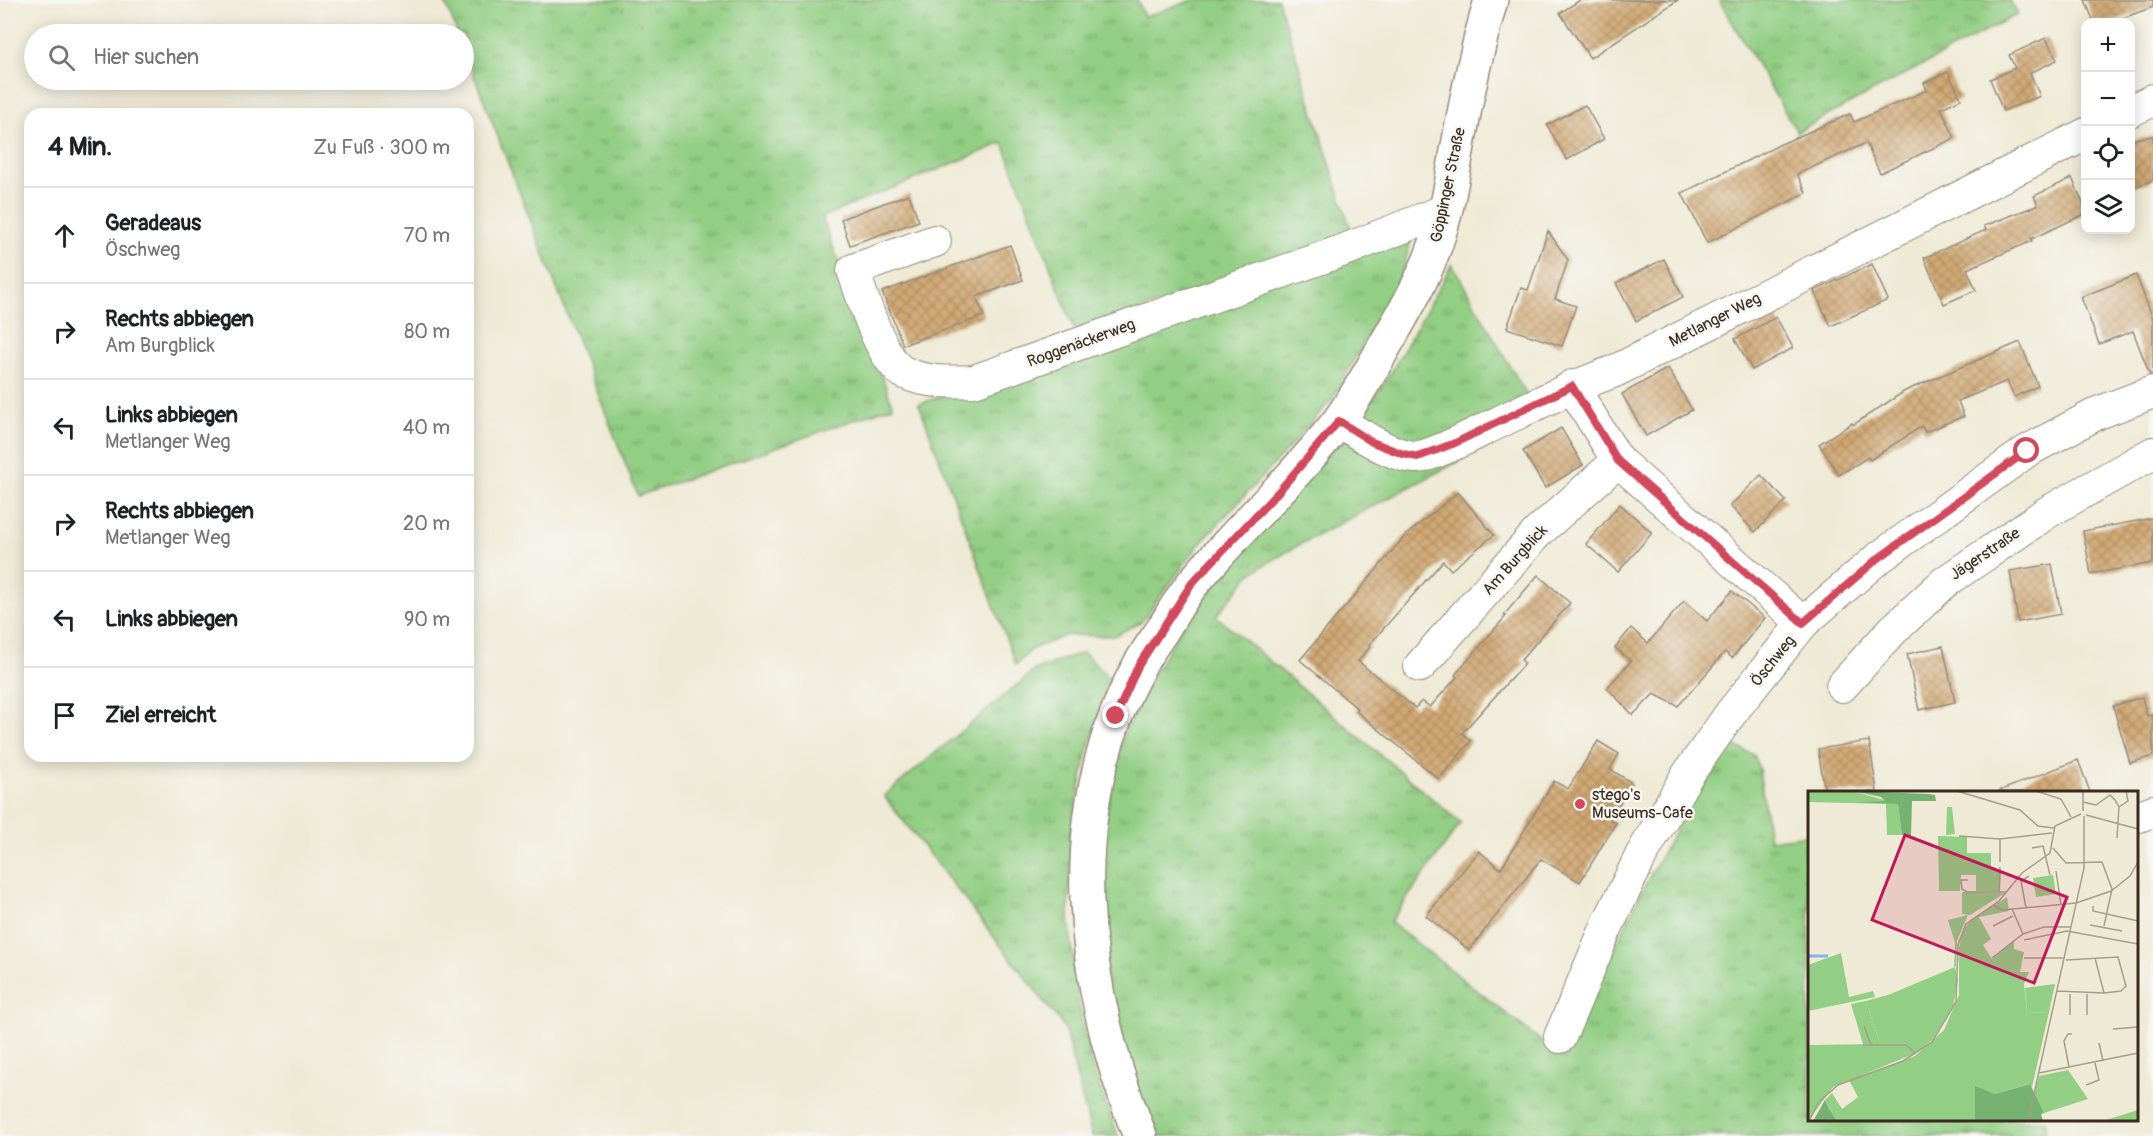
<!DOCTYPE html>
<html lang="de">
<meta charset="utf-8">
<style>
body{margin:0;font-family:Pangolin,sans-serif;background:#f6f6f6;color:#202124}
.controls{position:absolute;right:18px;top:18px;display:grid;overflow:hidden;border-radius:12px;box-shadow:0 3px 15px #0003}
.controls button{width:54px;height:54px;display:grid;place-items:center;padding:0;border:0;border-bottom:2px solid #e0e0e0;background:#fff;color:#202124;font:30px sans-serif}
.stop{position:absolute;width:18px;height:18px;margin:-14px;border:4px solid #d1495b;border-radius:50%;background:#fff}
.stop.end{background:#d1495b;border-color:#fff;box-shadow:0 2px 6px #0008}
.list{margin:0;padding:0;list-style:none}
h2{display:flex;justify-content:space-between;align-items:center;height:78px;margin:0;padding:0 24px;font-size:26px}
h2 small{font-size:20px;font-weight:400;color:#757577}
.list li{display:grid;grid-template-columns:39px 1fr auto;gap:18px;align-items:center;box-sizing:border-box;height:96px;padding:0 24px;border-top:2px solid #e0e0e0}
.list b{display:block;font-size:22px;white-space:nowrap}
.list p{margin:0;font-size:20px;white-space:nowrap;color:#757577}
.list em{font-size:20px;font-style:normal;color:#757577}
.icon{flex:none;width:33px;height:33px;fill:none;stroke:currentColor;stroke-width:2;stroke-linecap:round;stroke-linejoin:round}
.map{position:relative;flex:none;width:2153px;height:1136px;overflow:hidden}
.search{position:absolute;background:#fff;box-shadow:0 3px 15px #0003;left:24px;top:24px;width:450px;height:66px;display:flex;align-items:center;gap:15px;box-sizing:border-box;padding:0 21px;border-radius:33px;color:#757577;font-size:22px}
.panel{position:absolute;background:#fff;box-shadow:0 3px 15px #0003;left:24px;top:108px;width:450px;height:654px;border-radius:18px}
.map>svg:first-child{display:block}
.grass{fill:url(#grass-tufts);stroke:#667c50;stroke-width:1.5}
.building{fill:url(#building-cross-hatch)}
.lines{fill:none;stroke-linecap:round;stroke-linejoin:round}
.minor-casing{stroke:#958a7a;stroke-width:34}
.major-casing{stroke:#958a7a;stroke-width:36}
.minor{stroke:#fff;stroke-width:32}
.major{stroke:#fff;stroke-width:33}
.route{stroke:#d1495b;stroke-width:8}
.poi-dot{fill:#d1495b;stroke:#f6f6f2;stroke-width:2}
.labels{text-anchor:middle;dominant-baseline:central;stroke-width:5;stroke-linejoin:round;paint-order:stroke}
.street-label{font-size:16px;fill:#3b2a1e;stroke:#f6f6f2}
.poi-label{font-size:16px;fill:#3b2a1e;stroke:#f6f6f2;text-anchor:start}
.inset-river{fill:none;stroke:#82b3ee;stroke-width:3}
.inset-road{fill:none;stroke:#a79d8c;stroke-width:1.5}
.view{fill:#c2185b;fill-opacity:0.15;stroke:#c2185b;stroke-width:3}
.inset-edge{fill:none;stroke:#3b2a1e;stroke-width:3}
</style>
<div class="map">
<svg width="2153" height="1136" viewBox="0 0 2153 1136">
<defs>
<pattern id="grass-tufts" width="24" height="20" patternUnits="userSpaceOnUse" patternTransform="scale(1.5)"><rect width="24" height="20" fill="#92ce83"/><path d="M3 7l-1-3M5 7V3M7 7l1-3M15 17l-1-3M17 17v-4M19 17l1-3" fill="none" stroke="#78a76b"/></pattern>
<pattern id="building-cross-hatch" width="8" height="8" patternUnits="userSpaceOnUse" patternTransform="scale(1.5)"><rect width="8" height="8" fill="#d1a975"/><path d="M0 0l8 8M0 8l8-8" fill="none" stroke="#ab8a5f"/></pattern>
</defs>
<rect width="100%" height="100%" fill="#f6f6f2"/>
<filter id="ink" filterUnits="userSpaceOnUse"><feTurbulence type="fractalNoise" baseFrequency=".0167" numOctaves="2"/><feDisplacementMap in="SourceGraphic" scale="12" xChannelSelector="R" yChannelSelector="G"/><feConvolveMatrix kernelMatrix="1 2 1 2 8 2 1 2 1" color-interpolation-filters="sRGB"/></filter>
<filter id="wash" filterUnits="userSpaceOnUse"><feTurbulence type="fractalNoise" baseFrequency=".008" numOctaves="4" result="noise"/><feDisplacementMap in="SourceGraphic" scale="24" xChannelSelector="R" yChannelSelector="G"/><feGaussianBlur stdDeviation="1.35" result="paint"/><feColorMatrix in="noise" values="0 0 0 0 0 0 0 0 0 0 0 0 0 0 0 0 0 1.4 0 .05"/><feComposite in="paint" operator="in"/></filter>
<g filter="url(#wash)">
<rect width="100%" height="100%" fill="#efead5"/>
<g class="grass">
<polygon points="444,0 1138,0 1144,17 1193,0 1278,0 1352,233 1076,334 1003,143 822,217 893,406 638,496 464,50 464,34 458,34"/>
<polygon points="1719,0 2009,0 2018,14 1797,132"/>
<polygon points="1413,232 1402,273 1333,398 1276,462 1202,541 1141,622 1114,636 1067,635 1032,649 1016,665 919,404 1389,234"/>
<polygon points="1452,264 1540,419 1295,547 1251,573 1216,616 1461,823 1390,922 1564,1059 1640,894 1687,809 1732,745 1754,755 1759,769 1769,840 1809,835 1810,1120 2045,1120 2046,1136 1152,1136 1108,994 1099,846 1123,735 1152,676 1198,601 1356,424 1389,376"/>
<polygon points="1083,652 1111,680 1089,746 1071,829 1069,918 1077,995 1082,1022 1092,1066 1118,1136 1092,1136 1064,1027 884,796 1035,670"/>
</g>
<g id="blocks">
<g class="building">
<polygon points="1580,0 1678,0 1590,58 1560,13"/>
<polygon points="2085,0 2153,0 2153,7 2112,22 2094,22"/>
<polygon points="2046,38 2057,60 2030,73 2040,96 2003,111 1990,79 2015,68 2009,55"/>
<polygon points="1948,72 1961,99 1941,108 1955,138 1880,173 1866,143 1797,174 1806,193 1707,243 1682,193 1781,144 1850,114 1854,122 1927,90 1924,83"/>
<polygon points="1585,105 1604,139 1567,160 1547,125"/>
<polygon points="2153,136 2153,180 2130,189 2130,140"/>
<polygon points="2072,178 2085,208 2085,214 2031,239 2032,241 1967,269 1976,290 1944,304 1924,258 1986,230 1984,226 2038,205 2034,196"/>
<polygon points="909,194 919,221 850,245 841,219"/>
<polygon points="1548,231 1568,260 1555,299 1576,306 1562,346 1507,328 1521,288 1528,290"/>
<polygon points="1010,245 1023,280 976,297 984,316 903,345 882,292"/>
<polygon points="1664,259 1683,297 1636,321 1616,283"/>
<polygon points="1872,264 1888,300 1831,326 1814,291"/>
<polygon points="2136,275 2153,319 2153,374 2150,375 2133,331 2099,344 2081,297"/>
<polygon points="1776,317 1793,348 1752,370 1735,339"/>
<polygon points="2020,342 2038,386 2014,397 2007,381 1958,401 1964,416 1925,432 1922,426 1870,460 1868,457 1839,475 1819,444 1852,423 1853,425 1905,391"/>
<polygon points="1668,368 1692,410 1646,436 1622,394"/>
<polygon points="1561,428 1583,465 1545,488 1523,451"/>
<polygon points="1761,475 1786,501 1755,532 1730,506"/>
<polygon points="1458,492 1494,535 1451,570 1443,561 1369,645 1370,647 1358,661 1415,708 1422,701 1430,707 1457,677 1455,675 1506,616 1504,615 1538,575 1570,603 1521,660 1525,663 1462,733 1471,741 1439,779 1356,711 1358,709 1300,660 1405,536"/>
<polygon points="1620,504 1652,533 1618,572 1586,544"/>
<polygon points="2153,518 2153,563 2091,574 2083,531"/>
<polygon points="2052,564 2061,614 2018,622 2010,571"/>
<polygon points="1732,591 1765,618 1732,658 1725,652 1678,706 1654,694 1633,715 1607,688 1631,661 1615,648 1631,628 1648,643 1684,601 1707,621"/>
<polygon points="1943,646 1955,702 1919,710 1907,654"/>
<polygon points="2142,697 2147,716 2153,715 2153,756 2130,763 2113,706"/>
<polygon points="1598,741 1619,754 1610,769 1632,783 1610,820 1616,823 1580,882 1541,859 1469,950 1426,916 1479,851 1501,869 1554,781 1568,789"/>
<polygon points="1869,741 1877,792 1825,792 1818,749"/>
<polygon points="2078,760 2090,792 1999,792 1999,791"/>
</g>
</g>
</g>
<g filter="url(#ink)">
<use href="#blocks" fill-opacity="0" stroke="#958a7a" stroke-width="1.5"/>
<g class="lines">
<g class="minor-casing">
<g id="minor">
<polyline points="2130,111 2153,100"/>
<path d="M 935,241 L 853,270 C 862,295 881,362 905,373 C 926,383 951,382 974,381 L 1347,249 L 1446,210"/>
<polyline points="1572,386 1618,461 1803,623"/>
<path d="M 1339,421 C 1357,433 1395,458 1417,457 C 1432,456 1470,436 1485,429 C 1528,408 1570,387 1615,371 L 2086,134"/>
<polyline points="1420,666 1537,533 1618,461"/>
<polyline points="1842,686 1892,631 1945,582 2048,512 2153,453"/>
<polyline points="2136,817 2153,811"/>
<polyline points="1560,1037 1607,926 1641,856 1686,777 1731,713 1803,623 1876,560 2027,451 2098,413 2153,392"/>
</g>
</g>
<g class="major-casing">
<path id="major" d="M 1140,1136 C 1080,987 1059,812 1139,666 C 1146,653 1155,641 1163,629 C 1173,613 1182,596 1194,582 C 1240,527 1294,479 1338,422 C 1356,398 1372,369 1387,342 C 1405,311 1423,280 1435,246 C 1448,211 1453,172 1460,135 C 1468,89 1478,45 1491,0"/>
</g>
<use href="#minor" class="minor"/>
<use href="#major" class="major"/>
</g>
</g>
<g class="lines" filter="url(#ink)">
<polyline class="route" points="1116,716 1138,666 1192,583 1278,492 1339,421 1372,442 1403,454 1418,457 1455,443 1572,386 1618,461 1803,623 1876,560 2027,451"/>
</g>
<circle class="poi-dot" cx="1580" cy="804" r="6"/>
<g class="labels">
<g class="street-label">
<text transform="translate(1448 185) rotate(-78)">Göppinger Straße</text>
<text transform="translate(1715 320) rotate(-27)">Metlanger Weg</text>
<text transform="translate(1081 343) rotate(-20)">Roggenäckerweg</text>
<text transform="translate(1985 554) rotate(-34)">Jägerstraße</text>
<text transform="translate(1515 560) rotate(-48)">Am Burgblick</text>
<text transform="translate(1773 661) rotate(-51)">Öschweg</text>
</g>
<g class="poi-label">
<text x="1592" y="795">stego's<tspan x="1592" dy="18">Museums-Cafe</tspan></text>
</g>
</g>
<g transform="translate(1808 791)">
<rect width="330" height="330" fill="#efead5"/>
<path d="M 0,0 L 45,0 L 90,13 L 94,44 L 79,44 L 78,13 L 0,11 ZM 139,16 L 144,16 L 147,43 L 138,44 ZM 130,45 L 159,46 L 159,62 L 183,62 L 183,78 L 193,79 L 192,100 L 168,100 L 168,84 L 153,84 L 152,100 L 131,100 ZM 245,84 L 248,103 L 228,106 L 225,87 ZM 154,101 L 195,102 L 197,102 L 162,124 L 154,123 ZM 199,106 L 201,120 L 171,126 L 183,148 L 175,154 L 184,168 L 206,150 L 206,158 L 216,161 L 212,181 L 221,181 L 216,193 L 219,222 L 241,221 L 224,296 L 221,293 L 187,303 L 167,296 L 167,330 L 29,330 L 17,309 L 24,302 L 34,318 L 50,306 L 41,289 L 107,265 L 136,239 L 151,204 L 151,157 L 155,139 L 164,128 ZM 160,124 L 149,150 L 148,175 L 146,176 L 147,152 L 140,129 ZM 33,162 L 41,206 L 65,200 L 67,206 L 0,220 L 0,174 ZM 147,176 L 150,190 L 145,216 L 124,249 L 108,262 L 25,296 L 0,330 L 0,254 L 72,253 L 58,210 L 80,204 ZM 260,279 L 280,308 L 236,322 L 226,303 L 231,285 ZM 330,319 L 330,330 L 295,330 Z" fill="#92ce83"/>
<path d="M 45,0 L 121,3 L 127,4 L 128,10 L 104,10 L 103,45 L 94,44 L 90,13 L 49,11 L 77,10 L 73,6 ZM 222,293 L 236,322 L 233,323 L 235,330 L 167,330 L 167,295 L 187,303 ZM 17,309 L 21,317 L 29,330 L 5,330 Z" fill="#75b171"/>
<path d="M 247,193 L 241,221 L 219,222 L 217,197 Z" fill="#92ce83"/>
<path d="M 58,210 L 72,253 L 55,253 L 43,213 Z" fill="#92ce83"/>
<path class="inset-river" d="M 0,165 L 20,165"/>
<path class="inset-road" d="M 149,0 L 212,19 L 230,35 L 246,37M 228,0 L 253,8 L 263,26M 275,0 L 275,20M 275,11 L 288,14 L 302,4 L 307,9 L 311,16 L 309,47M 311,16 L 320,10 L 318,0M 278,24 L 330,38M 151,45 L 192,48 L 244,42M 224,57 L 235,55 L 242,84M 245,57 L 258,72 L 294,71 L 304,98 L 296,135M 192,71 L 192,48M 248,80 L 253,114M 160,89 L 153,89 L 154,98 L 159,101 L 198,101M 191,101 L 192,76M 185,114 L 194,119 L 268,112 L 303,100 L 322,85 L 330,71M 285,115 L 285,120 L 330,130M 218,117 L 213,90 L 221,85M 204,118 L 215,143M 282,134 L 314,140M 185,135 L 205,125M 216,149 L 259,140 L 330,153M 184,167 L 215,143 L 236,136 L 262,136M 216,167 L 255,167M 287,167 L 296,202M 249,200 L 296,202 L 313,200 L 318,195 L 310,166 L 258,169M 262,203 L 262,224M 279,203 L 279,224M 56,235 L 63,254M 305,238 L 330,236M 291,252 L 295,270M 55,254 L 98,254 L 107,262M 261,276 L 256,250 L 260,243 L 264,243M 231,282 L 330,262M 278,294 L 291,289 L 287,272M 1,330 L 11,311 L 30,294 L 95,270 L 124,251 L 148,211 L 150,154 L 158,133 L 191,110 L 214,82 L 242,62 L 247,35 L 273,23M 220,330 L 276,77 L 276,25"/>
<path class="view" d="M 97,44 L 259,106 L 226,192 L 64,129 Z"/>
<rect width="330" height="330" class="inset-edge"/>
</g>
</svg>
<div class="controls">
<button>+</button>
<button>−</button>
<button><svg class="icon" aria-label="locate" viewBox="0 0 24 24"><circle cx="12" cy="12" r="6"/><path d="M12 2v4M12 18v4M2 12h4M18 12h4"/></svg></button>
<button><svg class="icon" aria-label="layers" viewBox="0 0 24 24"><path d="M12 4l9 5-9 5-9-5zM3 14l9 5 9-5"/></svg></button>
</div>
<div class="stop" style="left:2027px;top:451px"></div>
<div class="stop end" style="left:1116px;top:716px"></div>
<div class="search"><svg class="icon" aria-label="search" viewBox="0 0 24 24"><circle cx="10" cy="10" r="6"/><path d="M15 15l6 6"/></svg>Hier suchen</div>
<section class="panel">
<h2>4 Min.<small>Zu Fuß · 300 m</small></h2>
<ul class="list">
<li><svg class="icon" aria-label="ahead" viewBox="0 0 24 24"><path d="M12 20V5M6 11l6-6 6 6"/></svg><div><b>Geradeaus</b><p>Öschweg</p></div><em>70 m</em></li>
<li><svg class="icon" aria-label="right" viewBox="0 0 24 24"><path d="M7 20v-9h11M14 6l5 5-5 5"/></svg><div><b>Rechts abbiegen</b><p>Am Burgblick</p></div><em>80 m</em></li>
<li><svg class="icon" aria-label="left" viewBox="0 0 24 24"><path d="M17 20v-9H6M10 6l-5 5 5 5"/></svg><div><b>Links abbiegen</b><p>Metlanger Weg</p></div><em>40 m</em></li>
<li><svg class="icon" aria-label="right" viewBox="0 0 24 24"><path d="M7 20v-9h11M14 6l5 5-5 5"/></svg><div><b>Rechts abbiegen</b><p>Metlanger Weg</p></div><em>20 m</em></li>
<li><svg class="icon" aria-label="left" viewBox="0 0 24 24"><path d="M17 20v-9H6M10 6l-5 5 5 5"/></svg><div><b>Links abbiegen</b></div><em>90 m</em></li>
<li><svg class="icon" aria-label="arrive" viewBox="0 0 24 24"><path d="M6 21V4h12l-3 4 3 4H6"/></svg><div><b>Ziel erreicht</b></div></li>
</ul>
</section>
</div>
